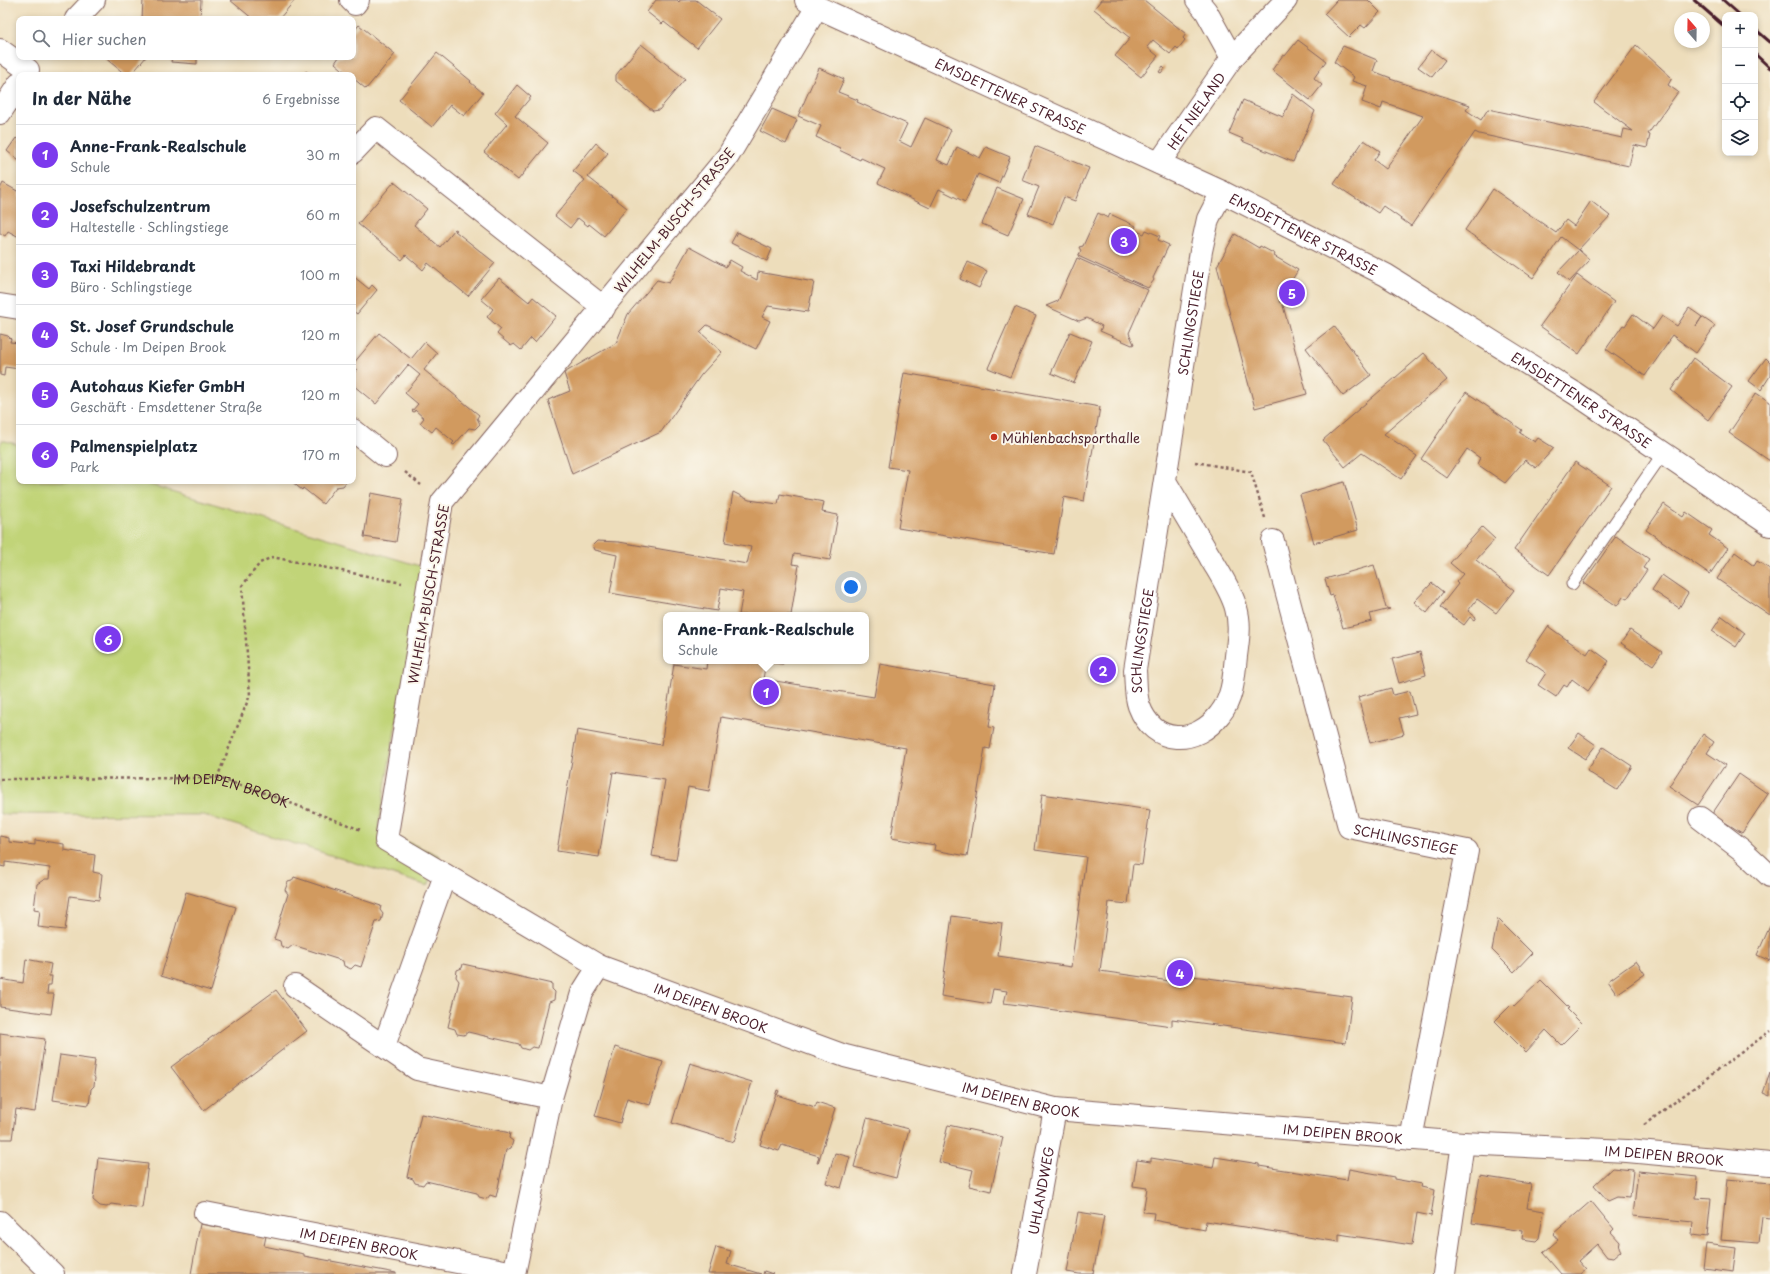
<!DOCTYPE html>
<html lang="de">
<meta charset="utf-8">
<style>
body{margin:0;font-family:"Playpen Sans",sans-serif;background:#f6f6f7;color:#1f2937}
.controls{position:absolute;right:12px;top:12px;display:grid;overflow:hidden;border-radius:8px;box-shadow:0 2px 6px #0003}
.controls button{width:36px;height:36px;display:grid;place-items:center;padding:0;border:0;border-bottom:1px solid #e0e1e3;background:#fff;color:#1f2937;font:20px sans-serif}
.compass{position:absolute;left:1674px;top:12px;width:36px;height:36px;border-radius:50%;background:#fff;box-shadow:0 2px 6px #0003;rotate:340deg}
.you{position:absolute;left:851px;top:587px;width:14px;height:14px;margin:-10px;border:3px solid #fff;border-radius:50%;background:#1a73e8;box-shadow:0 0 0 6px #1a73e833}
.badge{display:grid;place-items:center;width:26px;height:26px;border-radius:50%;background:#7c3aed;color:#fff;font-size:13px;font-weight:700}
.pin{position:absolute;translate:-50% -50%;border:2px solid #fff;box-shadow:0 1px 4px #0006}
.popup{position:absolute;left:663px;top:612px;width:206px;height:52px;box-sizing:border-box;display:grid;place-content:center;border-radius:8px;background:#fff;filter:drop-shadow(0 1px 3px #0005);font-size:13px;white-space:nowrap;color:#747a83}
.popup b{font-size:15px;color:#1f2937}
.popup::after{content:'';position:absolute;left:50%;top:100%;margin-left:-8px;border:8px solid transparent;border-top-color:#fff}
.list{margin:0;padding:0;list-style:none}
h2{display:flex;justify-content:space-between;align-items:center;height:52px;margin:0;padding:0 16px;font-size:17px}
h2 small{font-size:13px;font-weight:400;color:#747a83}
.list li{display:grid;grid-template-columns:26px 1fr auto;gap:12px;align-items:center;box-sizing:border-box;height:60px;padding:0 16px;border-top:1px solid #e0e1e3}
.list b{display:block;font-size:15px;white-space:nowrap}
.list p{margin:0;font-size:13px;white-space:nowrap;color:#747a83}
.list em{font-size:13px;font-style:normal;color:#747a83}
.icon{flex:none;width:22px;height:22px;fill:none;stroke:currentColor;stroke-width:2;stroke-linecap:round;stroke-linejoin:round}
.map{position:relative;flex:none;width:1770px;height:1274px;overflow:hidden}
.search{position:absolute;background:#fff;box-shadow:0 2px 6px #0003;left:16px;top:16px;width:340px;height:44px;display:flex;align-items:center;gap:10px;box-sizing:border-box;padding:0 14px;border-radius:8px;color:#747a83;font-size:15px}
.panel{position:absolute;background:#fff;box-shadow:0 2px 6px #0003;left:16px;top:72px;width:340px;height:412px;border-radius:8px}
.map>svg:first-child{display:block}
.green{fill:#c1d478;stroke:#867a52}
.building{fill:#d19a5f}
.lines{fill:none;stroke-linecap:round;stroke-linejoin:round}
.service-casing{stroke:#83625d;stroke-width:13}
.minor-casing{stroke:#83625d;stroke-width:24}
.tertiary-casing{stroke:#83625d;stroke-width:24}
.path{stroke:#83625d;stroke-width:2.5;stroke-dasharray:3 3;stroke-linecap:butt}
.service{stroke:#fff;stroke-width:11}
.minor{stroke:#fff;stroke-width:22}
.tertiary{stroke:#fff;stroke-width:22}
.rail{stroke:#4a1f2b;stroke-width:3}
.poi-dot{fill:#c8321e;stroke:#fbf7ec;stroke-width:1.5}
.labels{text-anchor:middle;dominant-baseline:central;stroke-width:4;stroke-linejoin:round;paint-order:stroke}
.street-label{font-size:13px;fill:#4a1f2b;stroke:#fbf7ec}
.poi-label{font-size:13px;fill:#4a1f2b;stroke:#fbf7ec;text-anchor:start}
</style>
<div class="map">
<svg width="1770" height="1274" viewBox="0 0 1770 1274">
<rect width="100%" height="100%" fill="#fbf7ec"/>
<filter id="ink" filterUnits="userSpaceOnUse"><feTurbulence type="fractalNoise" baseFrequency=".025" numOctaves="2"/><feDisplacementMap in="SourceGraphic" scale="8" xChannelSelector="R" yChannelSelector="G"/><feConvolveMatrix kernelMatrix="1 2 1 2 8 2 1 2 1" color-interpolation-filters="sRGB"/></filter>
<filter id="wash" filterUnits="userSpaceOnUse"><feTurbulence type="fractalNoise" baseFrequency=".012" numOctaves="4" result="noise"/><feDisplacementMap in="SourceGraphic" scale="16" xChannelSelector="R" yChannelSelector="G"/><feGaussianBlur stdDeviation="0.9" result="paint"/><feColorMatrix in="noise" values="0 0 0 0 0 0 0 0 0 0 0 0 0 0 0 0 0 1.4 0 .05"/><feComposite in="paint" operator="in"/></filter>
<g filter="url(#wash)">
<rect width="100%" height="100%" fill="#edddbb"/>
<polygon class="green" points="2,440 19,445 19,481 138,481 423,567 378,829 440,856 428,886 204,815 0,814 0,446"/>
<g id="blocks">
<g class="building">
<polygon points="143,0 201,0 200,19 142,19"/>
<polygon points="230,0 295,0 279,19 253,19"/>
<polygon points="656,0 677,0 679,2 680,0 696,0 720,19 697,48 664,22 662,24 647,12"/>
<polygon points="1101,0 1144,0 1186,34 1183,38 1185,40 1178,49 1176,47 1170,54 1153,40 1147,47 1158,56 1141,77 1115,56 1130,38 1094,9"/>
<polygon points="1337,0 1368,0 1380,12 1365,28 1361,25 1349,37 1324,14"/>
<polygon points="359,25 395,54 366,89 353,78 353,75 349,75 335,63 339,57 353,57 353,32"/>
<polygon points="1298,40 1326,61 1314,78 1322,85 1310,100 1272,70 1283,55 1285,56"/>
<polygon points="641,44 685,79 659,110 653,111 616,81 616,75"/>
<polygon points="1636,45 1672,78 1668,85 1678,92 1648,134 1650,135 1647,148 1634,145 1629,166 1479,134 1475,132 1411,226 1383,206 1378,213 1334,184 1364,140 1380,151 1374,160 1386,169 1423,116 1383,102 1381,109 1362,102 1367,86 1352,81 1354,77 1334,62 1343,46 1377,60 1373,71 1391,78 1390,79 1470,105 1466,110 1481,120 1488,109 1622,138 1624,129 1633,131 1594,102"/>
<polygon points="1431,50 1445,60 1432,77 1418,67"/>
<polygon points="437,53 471,81 470,82 483,93 464,116 450,105 432,127 399,100"/>
<polygon points="104,57 146,57 131,75 126,75"/>
<polygon points="172,57 197,57 197,64 171,62"/>
<polygon points="1163,66 1165,68 1161,73 1159,72"/>
<polygon points="819,68 844,79 838,92 858,100 857,102 907,124 899,141 911,147 925,118 951,130 937,160 949,165 957,147 980,158 986,147 1010,157 999,183 978,174 965,202 939,189 930,208 878,183 885,169 861,158 860,160 839,150 840,148 816,137 821,126 798,116"/>
<polygon points="306,71 311,75 303,75"/>
<polygon points="517,85 531,97 515,116 548,143 518,180 484,152 507,124 495,113"/>
<polygon points="1293,94 1315,111 1293,162 1242,141 1243,139 1229,133 1243,100 1283,117"/>
<polygon points="772,109 797,120 786,144 760,131"/>
<polygon points="16,138 19,140 19,161 7,151"/>
<polygon points="596,143 608,153 588,177 627,208 604,236 589,224 588,226 578,218 570,228 555,216 585,180 573,171"/>
<polygon points="1035,146 1089,168 1075,201 1064,197 1053,224 1028,214 1039,187 1022,180"/>
<polygon points="394,182 427,209 414,225 440,247 455,229 457,230 455,231 495,263 468,296 428,263 423,270 406,255 402,260 358,224"/>
<polygon points="3,183 19,192 19,237 8,231 5,236 0,233 0,189"/>
<polygon points="997,188 1024,199 1008,235 982,224"/>
<polygon points="1493,189 1556,233 1566,220 1574,226 1591,201 1610,216 1578,250 1561,237 1533,278 1465,230"/>
<polygon points="1098,213 1108,218 1110,214 1136,226 1134,230 1144,234 1146,230 1160,236 1158,240 1169,245 1153,278 1154,280 1148,288 1078,256 1081,251 1079,247 1083,246"/>
<polygon points="737,232 772,249 767,261 731,243"/>
<polygon points="1235,234 1259,248 1260,246 1275,254 1274,256 1298,270 1279,302 1282,302 1307,394 1255,408 1217,266"/>
<polygon points="689,247 726,267 730,260 742,267 740,271 757,280 758,272 814,282 808,312 768,306 762,317 770,321 756,349 707,325 700,332 722,352 701,375 661,432 572,474 548,400 570,391 564,373 616,343 628,314 657,280 669,283"/>
<polygon points="1579,250 1590,260 1569,282 1558,272"/>
<polygon points="1077,258 1148,290 1129,333 1134,344 1132,345 1100,331 1102,326 1087,318 1079,321 1046,306 1058,301"/>
<polygon points="968,262 987,271 979,288 960,279"/>
<polygon points="1577,275 1614,302 1579,354 1540,326"/>
<polygon points="353,276 369,289 372,285 377,290 357,314 353,311"/>
<polygon points="499,278 529,302 533,297 556,316 535,342 531,338 521,350 514,344 511,346 497,334 501,329 487,317 493,309 481,299"/>
<polygon points="1015,307 1036,316 1010,377 988,368"/>
<polygon points="1689,308 1702,317 1696,326 1702,317 1715,326 1696,353 1672,335 1669,339 1670,340 1645,376 1606,349 1623,325 1625,326 1633,314 1653,329 1662,316 1677,326"/>
<polygon points="1334,326 1371,375 1343,396 1306,348"/>
<polygon points="1070,332 1092,341 1074,383 1051,373"/>
<polygon points="379,333 411,359 425,342 437,353 424,370 479,415 477,418 480,424 475,429 469,428 454,445 452,444 454,442 436,427 432,432 420,423 424,418 415,410 414,412 412,411 418,404 405,393 420,375 408,365 376,404 353,385 353,374 357,370 353,367 353,364"/>
<polygon points="0,334 8,336 11,339 10,342 19,343 19,369 5,367 4,376 0,375"/>
<polygon points="1424,353 1447,380 1384,434 1417,456 1401,479 1362,453 1345,467 1323,440"/>
<polygon points="1693,358 1732,387 1708,420 1671,390"/>
<polygon points="1766,358 1770,362 1770,376 1761,390 1749,381"/>
<polygon points="904,373 1100,407 1084,501 1064,497 1054,554 898,528 908,470 888,467"/>
<polygon points="1466,392 1522,430 1520,433 1535,442 1538,438 1554,448 1536,468 1525,460 1505,483 1477,464 1480,458 1467,449 1447,478 1421,459"/>
<polygon points="1756,393 1770,402 1770,461 1729,433"/>
<polygon points="1575,462 1611,486 1549,575 1514,550"/>
<polygon points="291,481 347,481 343,486 336,487 323,504 303,488 302,490"/>
<polygon points="1344,482 1358,530 1314,543 1300,495"/>
<polygon points="733,492 749,500 778,504 780,494 824,502 822,512 838,515 830,560 794,554 792,564 799,565 791,615 739,615 743,592 721,588 717,611 610,593 617,555 595,550 593,545 597,541 619,542 747,564 751,547 725,542"/>
<polygon points="371,493 403,499 396,542 364,537"/>
<polygon points="1664,504 1683,517 1686,512 1712,530 1709,535 1728,548 1710,574 1646,530"/>
<polygon points="1482,527 1495,539 1476,560 1514,590 1496,613 1477,599 1468,611 1476,617 1474,620 1470,617 1464,625 1440,607 1458,584 1456,582 1463,574 1450,563"/>
<polygon points="1616,536 1649,559 1643,568 1647,570 1627,599 1623,597 1617,606 1583,583"/>
<polygon points="1735,552 1754,566 1757,561 1770,569 1770,615 1717,579"/>
<polygon points="1374,565 1386,608 1390,609 1370,614 1372,621 1343,628 1333,595 1330,596 1325,579"/>
<polygon points="1662,575 1688,593 1679,608 1652,590"/>
<polygon points="1432,583 1443,592 1427,613 1414,602"/>
<polygon points="1722,616 1745,633 1736,647 1712,631"/>
<polygon points="1549,625 1549,627 1587,654 1591,648 1609,661 1588,691 1572,679 1567,687 1564,685 1556,697 1538,685 1546,673 1526,659"/>
<polygon points="1630,630 1662,652 1653,665 1621,643"/>
<polygon points="1420,652 1426,675 1399,683 1392,659"/>
<polygon points="707,661 783,661 783,664 766,662 763,679 874,697 880,664 995,684 989,727 994,728 990,749 985,748 967,856 934,850 935,845 891,838 906,748 721,717 709,791 688,787 676,860 652,856 665,780 613,772 599,857 557,851 577,730 661,745 674,664 706,669"/>
<polygon points="1391,688 1393,695 1410,691 1416,714 1399,718 1404,734 1370,743 1358,697"/>
<polygon points="1579,733 1596,745 1585,759 1568,748"/>
<polygon points="1703,734 1714,742 1707,753 1725,765 1698,805 1669,786"/>
<polygon points="1603,747 1632,766 1617,790 1587,771"/>
<polygon points="1739,774 1768,794 1742,833 1712,814"/>
<polygon points="1042,794 1150,810 1142,865 1133,864 1128,904 1109,902 1100,971 1177,982 1177,974 1352,997 1346,1043 1172,1019 1172,1026 1004,1003 1007,991 993,989 990,1004 941,996 952,916 1002,923 998,956 1071,967 1086,857 1035,850"/>
<polygon points="0,836 9,838 9,842 35,845 35,840 64,844 64,850 95,855 93,872 102,874 99,900 70,896 65,930 38,927 40,910 34,909 37,884 45,879 49,879 50,868 5,862 5,867 0,866"/>
<polygon points="294,877 381,906 380,910 383,914 381,921 376,922 361,967 355,965 351,969 344,966 343,961 293,945 288,949 281,946 280,941 274,939 288,894 285,890 288,882 292,881"/>
<polygon points="186,892 236,907 211,991 161,976"/>
<polygon points="1498,919 1532,953 1514,972 1492,950"/>
<polygon points="1770,926 1770,961 1757,955"/>
<polygon points="26,959 51,964 49,976 52,976 51,985 48,985 47,994 54,994 51,1014 0,1007 0,979 23,983"/>
<polygon points="1636,961 1645,974 1617,994 1608,981"/>
<polygon points="463,964 552,984 552,989 555,992 554,1000 549,1002 538,1048 532,1047 528,1050 521,1048 519,1044 468,1032 464,1035 457,1034 455,1029 448,1027 459,981 456,977 457,970 462,968"/>
<polygon points="1541,980 1569,1008 1567,1009 1582,1024 1561,1045 1546,1030 1526,1052 1495,1021 1512,1004 1514,1006"/>
<polygon points="276,990 307,1031 204,1110 171,1067"/>
<polygon points="0,1033 45,1039 35,1112 16,1109 12,1139 0,1139"/>
<polygon points="615,1047 663,1062 650,1105 627,1098 620,1123 595,1116"/>
<polygon points="60,1055 95,1060 93,1075 95,1078 94,1086 91,1089 89,1105 53,1100"/>
<polygon points="690,1063 752,1082 734,1142 672,1123"/>
<polygon points="1770,1073 1770,1096 1763,1093"/>
<polygon points="777,1090 779,1091 777,1095 815,1107 817,1102 835,1108 818,1163 817,1163 819,1156 782,1145 779,1151 760,1145"/>
<polygon points="421,1114 510,1133 509,1138 513,1141 511,1148 506,1150 496,1197 490,1195 487,1199 479,1197 477,1193 426,1181 423,1185 415,1183 413,1179 407,1177"/>
<polygon points="867,1118 909,1129 896,1178 854,1167"/>
<polygon points="948,1125 1003,1137 991,1191 969,1186 973,1170 939,1162"/>
<polygon points="835,1153 850,1157 841,1188 826,1183"/>
<polygon points="1215,1157 1259,1164 1259,1166 1347,1180 1349,1169 1394,1177 1394,1179 1422,1184 1421,1187 1435,1190 1431,1216 1417,1213 1412,1245 1339,1234 1339,1242 1206,1221 1205,1230 1153,1220 1154,1213 1143,1212 1147,1188 1133,1186 1137,1160 1151,1162 1151,1158 1213,1168"/>
<polygon points="98,1158 148,1164 142,1208 111,1204 107,1207 100,1206 93,1200"/>
<polygon points="1612,1168 1633,1170 1630,1198 1617,1197 1608,1201 1594,1185"/>
<polygon points="1638,1171 1698,1177 1696,1198 1711,1199 1707,1237 1692,1235 1693,1222 1633,1216"/>
<polygon points="1480,1176 1531,1184 1527,1208 1544,1211 1539,1238 1536,1241 1522,1239 1523,1231 1472,1223"/>
<polygon points="1727,1179 1770,1183 1770,1218 1762,1217 1759,1243 1721,1240"/>
<polygon points="1591,1201 1614,1229 1611,1232 1620,1242 1619,1247 1621,1251 1613,1258 1607,1257 1597,1244 1578,1261 1586,1270 1581,1274 1561,1274 1543,1253 1558,1240 1553,1234"/>
<polygon points="1078,1212 1104,1216 1093,1274 1079,1274 1067,1272"/>
<polygon points="200,1224 266,1236 264,1246 304,1254 304,1256 396,1273 396,1274 191,1274"/>
<polygon points="1706,1244 1736,1248 1733,1272 1703,1268"/>
<polygon points="716,1247 731,1251 727,1264 761,1274 708,1274"/>
<polygon points="764,1271 773,1274 763,1274"/>
</g>
</g>
</g>
<g filter="url(#ink)">
<use href="#blocks" fill-opacity="0" stroke="#83625d" stroke-width="1"/>
<g class="lines">
<g class="service-casing">
<polyline id="service" points="1572,584 1664,452"/>
</g>
<g class="minor-casing">
<g id="minor">
<polyline points="351,0 355,4 358,0"/>
<polyline points="1197,0 1206,11 1232,58"/>
<path id="s2" d="M 817,7 L 728,156 L 442,502 L 386,840 L 599,966 L 845,1056 L 1055,1109 L 1463,1143 L 1627,1151 L 1770,1164"/>
<polyline points="76,19 94,0"/>
<polyline points="0,50 28,70"/>
<polyline points="0,113 19,84"/>
<polyline points="353,152 376,128 604,308"/>
<path id="s3" d="M 1159,163 L 1232,58 L 1286,0"/>
<polyline points="0,305 19,308"/>
<polyline points="353,430 385,456"/>
<path id="s4" d="M 1165,481 C 1180,506 1195,532 1210,557 C 1219,573 1231,590 1236,608 C 1241,625 1238,640 1236,656 C 1234,676 1233,698 1220,714 C 1196,746 1154,746 1139,706 C 1135,695 1136,682 1135,670 L 1201,251 L 1208,219 L 1222,192"/>
<path id="s5" d="M 1273,541 L 1349,827 L 1467,851 L 1411,1139"/>
<polyline points="1700,818 1742,850 1770,876"/>
<polyline points="295,986 417,1069 551,1098"/>
<polyline points="384,1046 445,875"/>
<path id="s6" d="M 205,1213 L 514,1273"/>
<polyline points="0,1222 53,1274"/>
<polyline points="514,1274 551,1098 582,993 599,966"/>
<path id="s7" d="M 1025,1274 L 1055,1109"/>
<polyline points="1444,1274 1463,1143"/>
</g>
</g>
<g class="tertiary-casing">
<g id="tertiary">
<path id="s8" d="M 806,0 L 817,7 L 1222,192 L 1386,275 L 1576,394 L 1770,525"/>
</g>
</g>
<g class="path">
<polyline points="1195,462 1251,472 1265,518"/>
<polyline points="405,472 421,485"/>
<polyline points="217,778 250,695 242,586 260,563 272,557 402,583"/>
<path id="s1" d="M 0,779 L 217,778 L 254,789 L 361,830"/>
<polyline points="1644,1125 1770,1031"/>
</g>
<use href="#service" class="service"/>
<use href="#minor" class="minor"/>
<use href="#tertiary" class="tertiary"/>
<g class="rail">
<polyline points="1694,0 1725,27"/>
<polyline points="1723,0 1740,15"/>
<polyline points="1755,29 1770,42"/>
<polyline points="1755,54 1770,68"/>
</g>
</g>
</g>
<circle class="poi-dot" cx="994" cy="437" r="4"/>
<g class="labels">
<g class="street-label">
<text stroke="none"><textPath href="#s8" startOffset="226">EMSDETTENER STRASSE</textPath></text>
<text stroke="none"><textPath href="#s3" startOffset="64">HET NIELAND</textPath></text>
<text transform="translate(674 220) rotate(-51)">WILHELM-BUSCH-STRASSE</text>
<text stroke="none"><textPath href="#s8" startOffset="550">EMSDETTENER STRASSE</textPath></text>
<text stroke="none"><textPath href="#s4" startOffset="746">SCHLINGSTIEGE</textPath></text>
<text stroke="none"><textPath href="#s8" startOffset="874">EMSDETTENER STRASSE</textPath></text>
<text transform="translate(428 594) rotate(-80)">WILHELM-BUSCH-STRASSE</text>
<text stroke="none"><textPath href="#s4" startOffset="424">SCHLINGSTIEGE</textPath></text>
<text stroke="none"><textPath href="#s1" startOffset="233">IM DEIPEN BROOK</textPath></text>
<text stroke="none"><textPath href="#s5" startOffset="354">SCHLINGSTIEGE</textPath></text>
<text stroke="none"><textPath href="#s2" startOffset="1332">IM DEIPEN BROOK</textPath></text>
<text stroke="none"><textPath href="#s2" startOffset="1656">IM DEIPEN BROOK</textPath></text>
<text stroke="none"><textPath href="#s2" startOffset="1980">IM DEIPEN BROOK</textPath></text>
<text stroke="none"><textPath href="#s2" startOffset="2302">IM DEIPEN BROOK</textPath></text>
<text stroke="none"><textPath href="#s7" startOffset="85">UHLANDWEG</textPath></text>
<text stroke="none"><textPath href="#s6" startOffset="157">IM DEIPEN BROOK</textPath></text>
</g>
<g class="poi-label">
<text x="1002" y="437">Mühlenbachsporthalle</text>
</g>
</g>
</svg>
<div class="controls">
<button>+</button>
<button>−</button>
<button><svg class="icon" aria-label="locate" viewBox="0 0 24 24"><circle cx="12" cy="12" r="6"/><path d="M12 2v4M12 18v4M2 12h4M18 12h4"/></svg></button>
<button><svg class="icon" aria-label="layers" viewBox="0 0 24 24"><path d="M12 4l9 5-9 5-9-5zM3 14l9 5 9-5"/></svg></button>
</div>
<svg class="compass" viewBox="-18 -18 36 36"><path d="M0-13l5 13h-10z" fill="#e53935"/><path d="M0 13l5-13h-10z" fill="#747a83"/></svg>
<div class="you"></div>
<div class="pin badge" style="left:766px;top:692px">1</div>
<div class="popup"><b>Anne-Frank-Realschule</b>Schule</div>
<div class="pin badge" style="left:1103px;top:670px">2</div>
<div class="pin badge" style="left:1124px;top:241px">3</div>
<div class="pin badge" style="left:1180px;top:973px">4</div>
<div class="pin badge" style="left:1292px;top:293px">5</div>
<div class="pin badge" style="left:108px;top:639px">6</div>
<div class="search"><svg class="icon" aria-label="search" viewBox="0 0 24 24"><circle cx="10" cy="10" r="6"/><path d="M15 15l6 6"/></svg>Hier suchen</div>
<section class="panel">
<h2>In der Nähe<small>6 Ergebnisse</small></h2>
<ul class="list">
<li><span class="badge">1</span><div><b>Anne-Frank-Realschule</b><p>Schule</p></div><em>30 m</em></li>
<li><span class="badge">2</span><div><b>Josefschulzentrum</b><p>Haltestelle · Schlingstiege</p></div><em>60 m</em></li>
<li><span class="badge">3</span><div><b>Taxi Hildebrandt</b><p>Büro · Schlingstiege</p></div><em>100 m</em></li>
<li><span class="badge">4</span><div><b>St. Josef Grundschule</b><p>Schule · Im Deipen Brook</p></div><em>120 m</em></li>
<li><span class="badge">5</span><div><b>Autohaus Kiefer GmbH</b><p>Geschäft · Emsdettener Straße</p></div><em>120 m</em></li>
<li><span class="badge">6</span><div><b>Palmenspielplatz</b><p>Park</p></div><em>170 m</em></li>
</ul>
</section>
</div>
